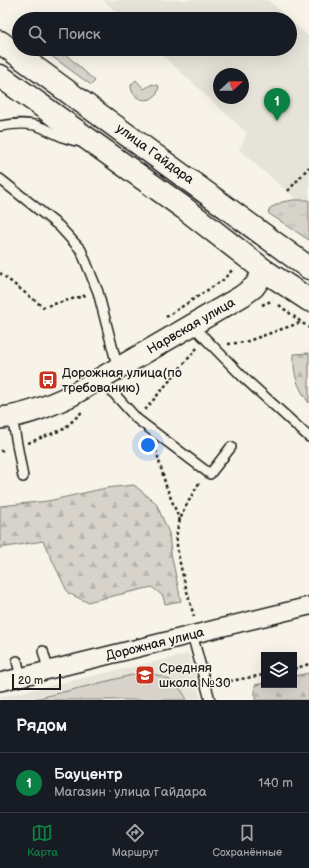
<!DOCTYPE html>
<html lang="ru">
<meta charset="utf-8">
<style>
body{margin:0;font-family:"Balsamiq Sans",sans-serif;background:#20242c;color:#f1f3f6}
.controls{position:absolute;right:12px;bottom:12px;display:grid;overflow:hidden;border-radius:0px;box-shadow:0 4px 16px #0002}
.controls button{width:36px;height:36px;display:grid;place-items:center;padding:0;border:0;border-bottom:1px solid #363941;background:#171b24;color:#f1f3f6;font:20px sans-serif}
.compass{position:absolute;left:213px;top:68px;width:36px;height:36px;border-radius:50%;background:#171b24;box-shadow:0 4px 16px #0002;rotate:69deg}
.scale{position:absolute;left:12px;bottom:10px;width:49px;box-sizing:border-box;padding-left:4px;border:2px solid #1c1c1c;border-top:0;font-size:11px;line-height:14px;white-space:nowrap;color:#1c1c1c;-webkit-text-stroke:3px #f7f3e8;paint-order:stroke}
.you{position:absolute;left:148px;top:445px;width:14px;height:14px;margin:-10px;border:3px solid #fff;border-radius:50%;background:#1a73e8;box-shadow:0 0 0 6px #1a73e833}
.badge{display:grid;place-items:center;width:26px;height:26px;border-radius:50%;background:#0b8043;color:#fff;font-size:13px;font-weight:700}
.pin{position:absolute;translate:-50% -33px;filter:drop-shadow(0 1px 2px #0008)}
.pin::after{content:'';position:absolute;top:21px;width:14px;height:12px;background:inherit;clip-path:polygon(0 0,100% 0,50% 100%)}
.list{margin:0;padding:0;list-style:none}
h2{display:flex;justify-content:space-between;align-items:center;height:52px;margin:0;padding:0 16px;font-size:17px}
h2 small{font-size:13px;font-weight:400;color:#9ea1a6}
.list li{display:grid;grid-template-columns:26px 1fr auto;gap:12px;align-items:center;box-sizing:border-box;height:60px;padding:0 16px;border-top:1px solid #363941}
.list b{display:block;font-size:15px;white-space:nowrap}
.list p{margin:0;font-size:13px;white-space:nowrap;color:#9ea1a6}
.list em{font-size:13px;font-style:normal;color:#9ea1a6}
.icon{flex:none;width:22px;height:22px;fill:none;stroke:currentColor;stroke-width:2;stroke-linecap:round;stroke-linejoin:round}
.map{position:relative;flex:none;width:309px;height:700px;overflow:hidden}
.search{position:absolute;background:#171b24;box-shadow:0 4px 16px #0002;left:12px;right:12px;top:12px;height:44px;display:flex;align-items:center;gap:10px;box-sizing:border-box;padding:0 14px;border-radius:22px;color:#9ea1a6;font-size:15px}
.sheet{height:112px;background:#171b24}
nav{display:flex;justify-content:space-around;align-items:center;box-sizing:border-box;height:56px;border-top:1px solid #363941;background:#171b24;font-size:11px;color:#9ea1a6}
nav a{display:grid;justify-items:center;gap:2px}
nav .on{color:#0b8043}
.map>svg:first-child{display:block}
.built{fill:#e6e3d9;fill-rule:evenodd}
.grass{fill:url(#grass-tufts);stroke:#7a7874}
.forest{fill:url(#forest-firs);stroke:#7a7874}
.pitch{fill:#d7d3cb;stroke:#7a7874}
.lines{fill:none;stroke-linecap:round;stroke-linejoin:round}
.service-casing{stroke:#1c1c1c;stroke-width:12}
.minor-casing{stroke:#1c1c1c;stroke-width:20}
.tertiary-casing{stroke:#1c1c1c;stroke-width:24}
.primary-casing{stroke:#1c1c1c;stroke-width:25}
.path{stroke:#1c1c1c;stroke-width:2.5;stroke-dasharray:3 3;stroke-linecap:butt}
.service{stroke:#f7f3e8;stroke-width:9}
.minor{stroke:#f7f3e8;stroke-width:17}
.tertiary{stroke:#f7f3e8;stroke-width:21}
.primary{stroke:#f7f3e8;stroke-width:22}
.labels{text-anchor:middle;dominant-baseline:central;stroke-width:3;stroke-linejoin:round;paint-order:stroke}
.street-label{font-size:13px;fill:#1c1c1c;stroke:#f7f3e8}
.poi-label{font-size:13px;fill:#1c1c1c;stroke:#f7f3e8;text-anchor:start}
</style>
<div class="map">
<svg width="309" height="700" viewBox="0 0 309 700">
<defs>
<pattern id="grass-tufts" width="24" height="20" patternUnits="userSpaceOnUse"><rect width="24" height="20" fill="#d7d3cb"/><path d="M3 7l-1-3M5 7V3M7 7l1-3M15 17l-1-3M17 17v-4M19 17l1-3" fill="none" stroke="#b8b5ae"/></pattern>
<pattern id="forest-firs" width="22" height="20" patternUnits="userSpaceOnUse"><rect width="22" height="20" fill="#d7d3cb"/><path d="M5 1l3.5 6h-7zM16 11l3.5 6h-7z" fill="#b8b5ae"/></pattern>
</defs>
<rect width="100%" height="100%" fill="#f7f3e8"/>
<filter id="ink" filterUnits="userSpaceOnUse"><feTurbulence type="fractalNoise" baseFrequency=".025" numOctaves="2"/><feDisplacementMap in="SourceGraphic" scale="8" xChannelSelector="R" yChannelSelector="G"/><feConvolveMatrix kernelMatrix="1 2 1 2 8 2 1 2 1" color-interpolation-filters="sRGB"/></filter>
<g filter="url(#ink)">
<g class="built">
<polygon points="103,0 268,0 289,19 124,19"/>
<path d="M 290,20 L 309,37 L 309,210 L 239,150 L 247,133 L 156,49 L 290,49 ZM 219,74 L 243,74 L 243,98 L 219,98 Z"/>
<polygon points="189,654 201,700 0,700 0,697"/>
</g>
<g class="grass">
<polygon points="42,49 60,49 95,81 91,85"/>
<path d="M 136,80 L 144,89 L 152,84 L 159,86 L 157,94 L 151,99 C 140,102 131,96 131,85 Z"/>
<polygon points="293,200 309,200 309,240 268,213 270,208 282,202"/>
</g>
<g class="forest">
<path d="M 309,353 L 309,403 C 297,386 293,375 294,354 Z"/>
<polygon points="134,485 156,503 169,533 171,553 181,601 165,604 163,596 152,587 87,602 68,593 43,541 0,548 0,506 48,501 106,488"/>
<polygon points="309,673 309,700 255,700 255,685 264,683 264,685 294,685 294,676"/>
</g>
<path class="pitch" d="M 140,673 C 160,673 178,680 187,700 L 31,700 Z"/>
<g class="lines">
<g class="service-casing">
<g id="service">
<path d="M 0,126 C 12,124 26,122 38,126 C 54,132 67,141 83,142"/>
<polyline points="0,179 59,226 81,250 98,292 118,369"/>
<polyline points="192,325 243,377 309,437"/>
<polyline points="99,380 109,388 137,419 210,474 231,447"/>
<polyline points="12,417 23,477"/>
<polyline points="192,634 210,700"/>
<polyline points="43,651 48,669"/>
<polyline points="17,661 21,677"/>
</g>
</g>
<g class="minor-casing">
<polyline id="minor" points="0,682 309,606"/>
</g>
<g class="tertiary-casing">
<path id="tertiary" d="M 0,418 C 25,416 49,406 72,395 L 242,296 L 254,287 L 265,271"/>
</g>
<g class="primary-casing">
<g id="primary">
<polyline points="0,42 309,268"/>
<polyline points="0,76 184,208 265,271 309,300"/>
</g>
</g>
<g class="path">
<polyline points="288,191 309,167"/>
<polyline points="0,273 43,307 87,295"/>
<polyline points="262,305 273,300"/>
<polyline points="279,305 309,328"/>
<polyline points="166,317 223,280 233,269"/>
<polyline points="228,344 245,342 302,322"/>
<polyline points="145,410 197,348"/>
<polyline points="28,443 64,429 83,411"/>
<polyline points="156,450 166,486 180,521"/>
<polyline points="0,451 6,450"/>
<path d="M 194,617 C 189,597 174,551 177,532 C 180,513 191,498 200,481"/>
<polyline points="294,669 309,664"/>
<polyline points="218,683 264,675"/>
</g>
<use href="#service" class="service"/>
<use href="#minor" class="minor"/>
<use href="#tertiary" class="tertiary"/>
<use href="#primary" class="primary"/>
</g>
</g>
<defs>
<g id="bus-square" transform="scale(1)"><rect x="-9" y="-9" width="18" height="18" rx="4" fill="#c8321e" stroke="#f7f3e8"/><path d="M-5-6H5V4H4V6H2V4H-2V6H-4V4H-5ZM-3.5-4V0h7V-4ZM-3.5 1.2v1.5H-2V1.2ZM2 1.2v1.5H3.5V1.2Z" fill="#fff"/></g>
<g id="school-square" transform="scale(1)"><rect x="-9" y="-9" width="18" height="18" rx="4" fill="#c8321e" stroke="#f7f3e8"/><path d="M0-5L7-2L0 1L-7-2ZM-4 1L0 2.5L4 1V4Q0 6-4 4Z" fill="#fff"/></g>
</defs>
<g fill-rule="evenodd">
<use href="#bus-square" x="48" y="380"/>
<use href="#school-square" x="145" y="675"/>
</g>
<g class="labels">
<g class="street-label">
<text transform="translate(155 154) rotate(36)">улица Гайдара</text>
<text transform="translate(191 326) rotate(-30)">Нарвская улица</text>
<text transform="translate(155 644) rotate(-14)">Дорожная улица</text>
</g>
<g class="poi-label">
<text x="62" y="373">Дорожная улица(по<tspan x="62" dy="15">требованию)</tspan></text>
<text x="159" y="668">Средняя<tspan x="159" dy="15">школа №30</tspan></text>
</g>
</g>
</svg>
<div class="controls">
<button><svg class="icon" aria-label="layers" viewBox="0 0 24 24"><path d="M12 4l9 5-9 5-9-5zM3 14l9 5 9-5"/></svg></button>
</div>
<svg class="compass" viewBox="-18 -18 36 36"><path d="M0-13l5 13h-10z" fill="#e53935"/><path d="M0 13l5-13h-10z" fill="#9ea1a6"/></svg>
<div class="scale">20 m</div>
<div class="you"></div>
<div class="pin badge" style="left:277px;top:121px">1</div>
<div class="search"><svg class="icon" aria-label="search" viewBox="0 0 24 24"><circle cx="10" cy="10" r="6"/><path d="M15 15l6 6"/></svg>Поиск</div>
</div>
<section class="sheet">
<h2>Рядом<small></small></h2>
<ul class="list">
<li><span class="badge">1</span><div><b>Бауцентр</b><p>Магазин · улица Гайдара</p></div><em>140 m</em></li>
</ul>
</section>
<nav>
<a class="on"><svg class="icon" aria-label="map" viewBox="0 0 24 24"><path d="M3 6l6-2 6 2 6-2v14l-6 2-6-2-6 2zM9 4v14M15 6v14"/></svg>Карта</a>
<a><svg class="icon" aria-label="directions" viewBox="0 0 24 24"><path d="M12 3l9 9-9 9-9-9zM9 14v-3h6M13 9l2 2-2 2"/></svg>Маршрут</a>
<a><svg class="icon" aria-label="saved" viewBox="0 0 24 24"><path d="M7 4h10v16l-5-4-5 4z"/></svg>Сохранённые</a>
</nav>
